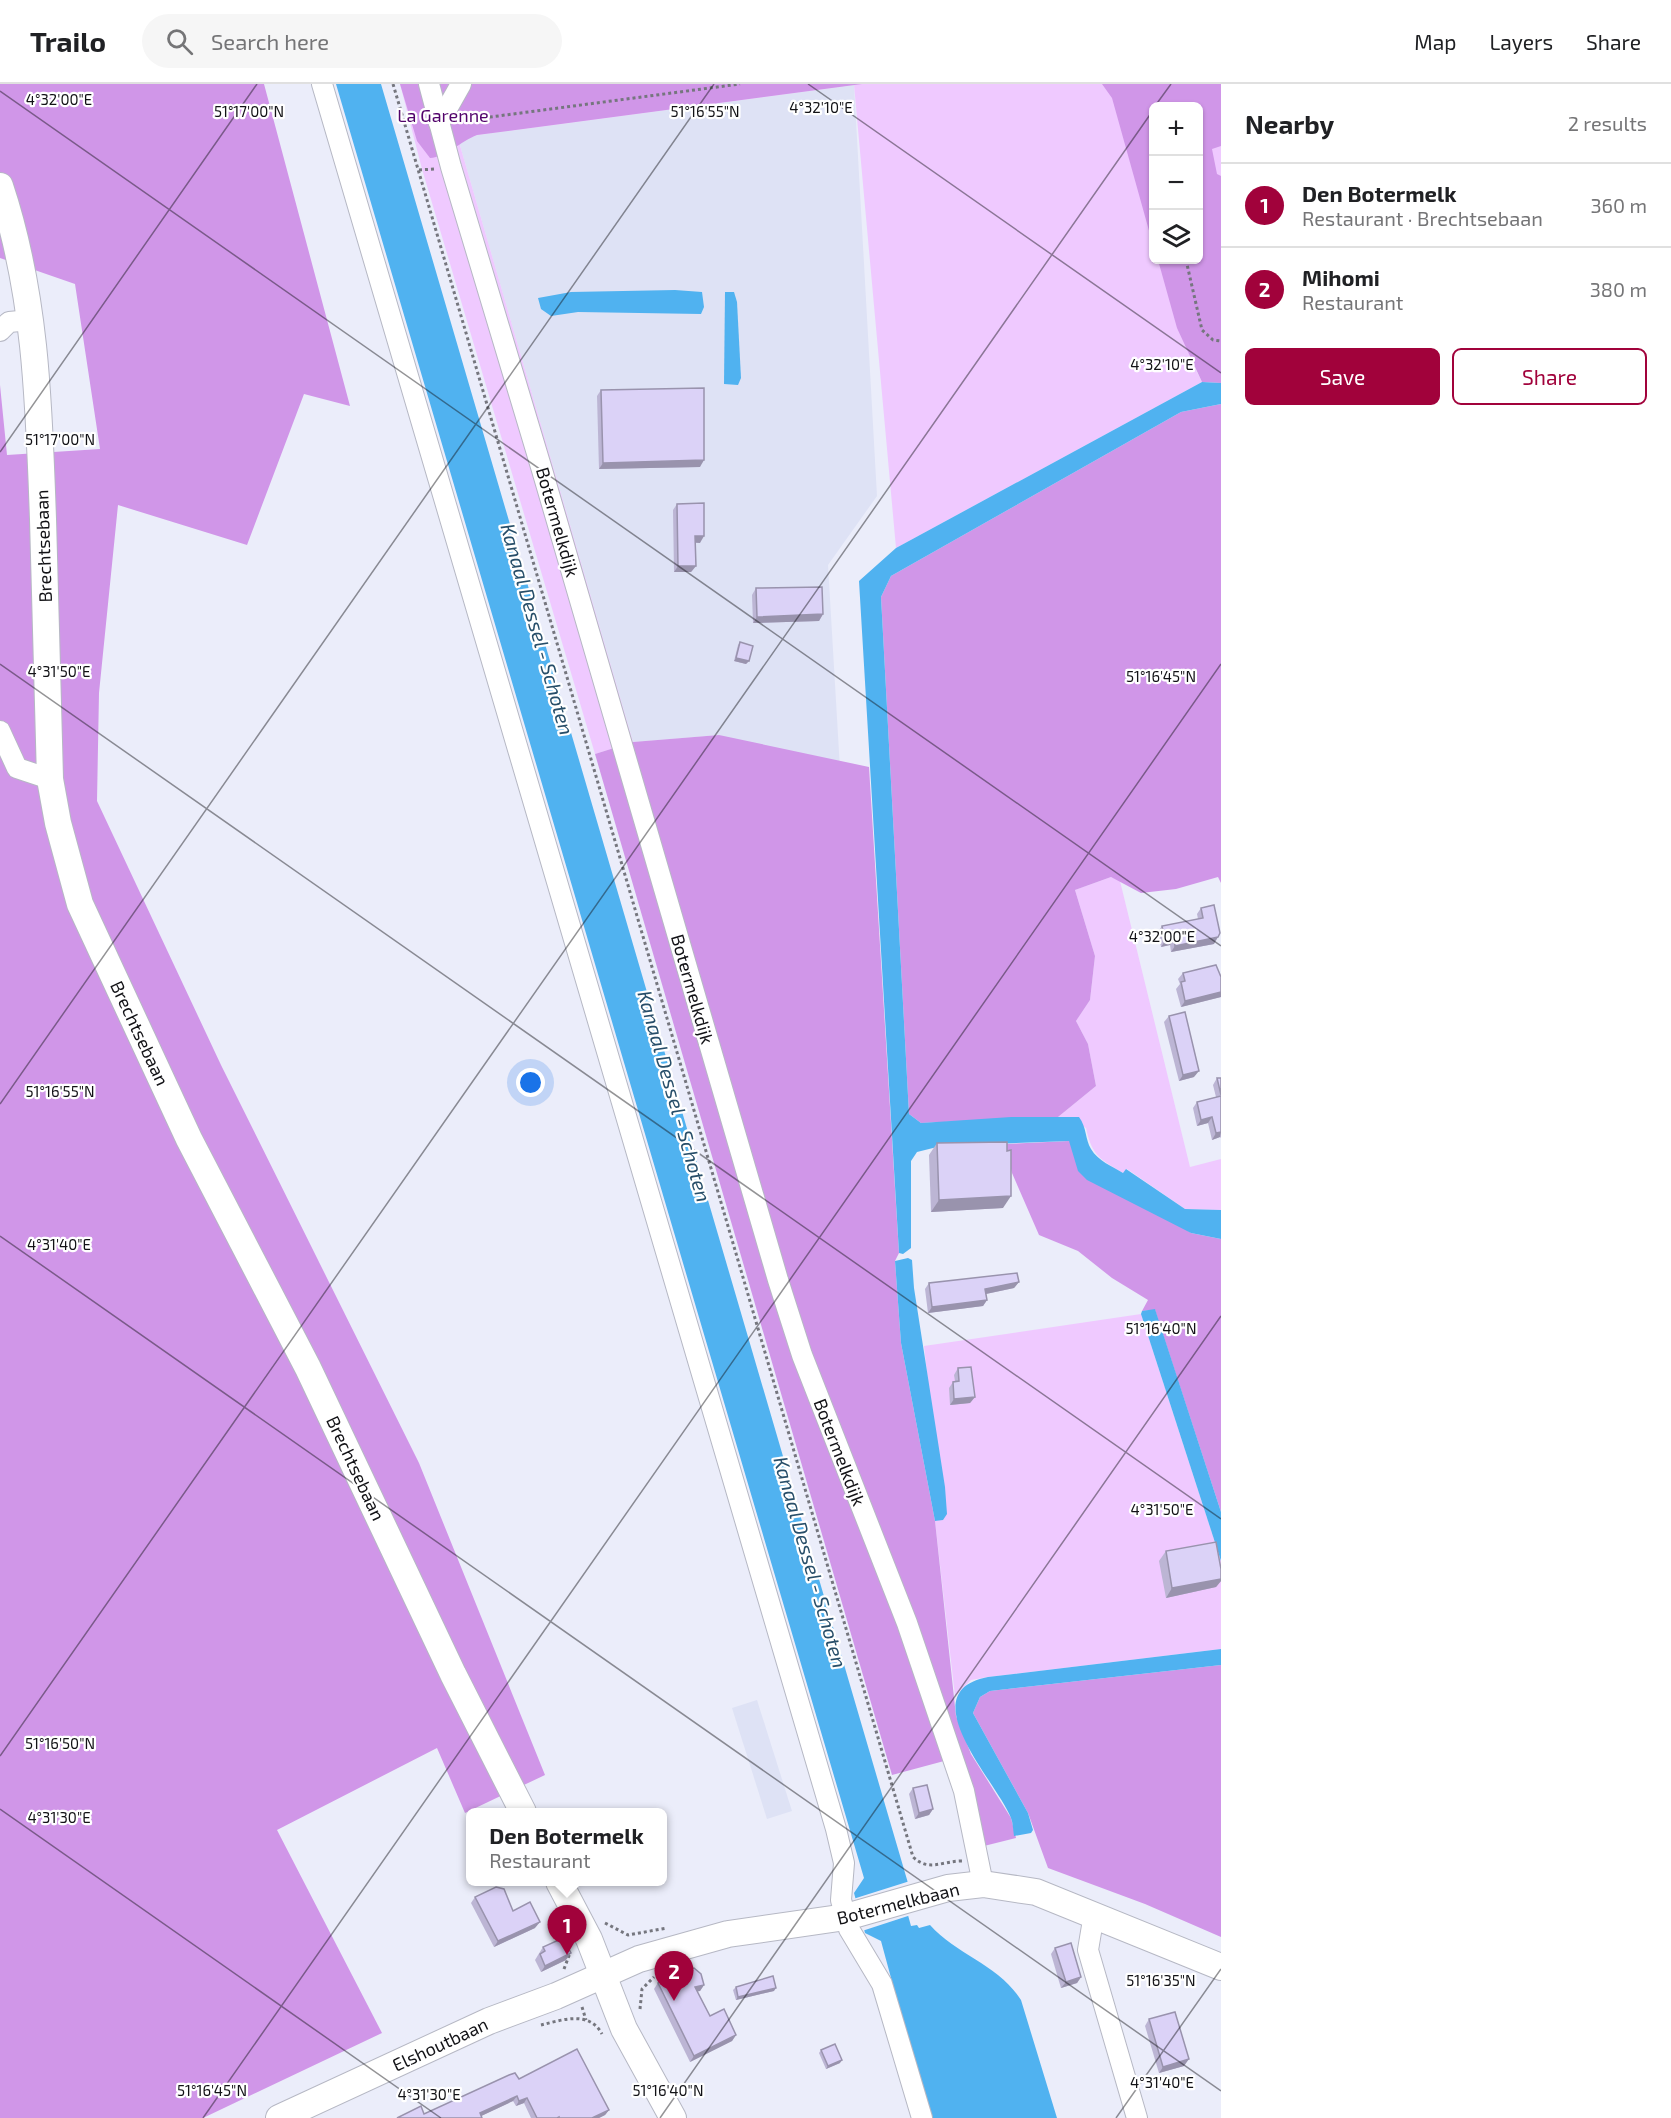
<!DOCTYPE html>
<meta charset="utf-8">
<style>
body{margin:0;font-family:"Exo 2",sans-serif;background:#f6f6f6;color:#202124}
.controls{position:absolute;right:18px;top:18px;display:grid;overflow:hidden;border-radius:9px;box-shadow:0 2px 4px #0004}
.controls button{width:54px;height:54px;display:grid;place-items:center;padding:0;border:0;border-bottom:2px solid #e0e0e0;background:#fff;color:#202124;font:30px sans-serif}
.you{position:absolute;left:531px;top:999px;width:21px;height:21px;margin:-15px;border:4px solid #fff;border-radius:50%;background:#1a73e8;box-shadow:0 0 0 9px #1a73e833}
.badge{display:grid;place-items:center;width:39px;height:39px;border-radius:50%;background:#a1023b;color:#fff;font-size:20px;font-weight:700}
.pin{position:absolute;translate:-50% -50px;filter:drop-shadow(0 2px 3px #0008)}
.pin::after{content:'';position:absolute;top:32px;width:21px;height:18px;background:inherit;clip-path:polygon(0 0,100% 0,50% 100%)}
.popup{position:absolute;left:466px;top:1724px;width:201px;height:78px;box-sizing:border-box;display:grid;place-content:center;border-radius:9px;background:#fff;filter:drop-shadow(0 2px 4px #0005);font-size:20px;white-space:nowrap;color:#757577}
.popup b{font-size:22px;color:#202124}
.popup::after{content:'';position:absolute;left:50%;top:100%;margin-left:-12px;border:12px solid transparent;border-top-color:#fff}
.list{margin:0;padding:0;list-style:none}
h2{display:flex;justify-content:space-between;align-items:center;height:78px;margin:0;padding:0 24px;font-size:26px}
h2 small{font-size:20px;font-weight:400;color:#757577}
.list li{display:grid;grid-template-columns:39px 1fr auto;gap:18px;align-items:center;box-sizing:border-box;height:84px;padding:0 24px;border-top:2px solid #e0e0e0}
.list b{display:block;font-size:22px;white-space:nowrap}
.list p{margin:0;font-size:20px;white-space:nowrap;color:#757577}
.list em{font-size:20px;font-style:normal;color:#757577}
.actions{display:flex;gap:12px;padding:18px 24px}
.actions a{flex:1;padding:14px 0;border:2px solid #a1023b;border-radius:9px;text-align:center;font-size:21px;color:#a1023b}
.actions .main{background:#a1023b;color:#fff}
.icon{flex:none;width:33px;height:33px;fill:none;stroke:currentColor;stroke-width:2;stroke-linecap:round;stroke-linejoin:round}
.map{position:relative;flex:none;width:1221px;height:2034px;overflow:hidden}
header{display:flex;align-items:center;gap:36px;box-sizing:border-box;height:84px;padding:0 30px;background:#fff;border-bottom:2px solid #e0e0e0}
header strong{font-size:28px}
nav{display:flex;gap:33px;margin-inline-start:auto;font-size:21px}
.search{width:420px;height:54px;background:#f6f6f6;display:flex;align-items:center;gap:15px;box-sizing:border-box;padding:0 21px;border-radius:33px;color:#757577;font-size:22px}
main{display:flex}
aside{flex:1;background:#fff}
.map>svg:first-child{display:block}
.built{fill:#dee2f5}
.green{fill:#efc9ff;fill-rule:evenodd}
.forest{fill:#d096e8}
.water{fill:#50b2f0}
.pier{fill:#ebedfa}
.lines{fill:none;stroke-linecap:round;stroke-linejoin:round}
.minor-casing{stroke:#b6b8c4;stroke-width:22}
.major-casing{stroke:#b6b8c4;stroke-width:28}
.path{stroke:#75767e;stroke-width:3;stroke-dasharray:3 3;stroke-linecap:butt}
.minor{stroke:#fff;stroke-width:20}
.major{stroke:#fff;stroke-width:26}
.wall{fill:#bcb5d4}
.shaded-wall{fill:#9993ad}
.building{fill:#dbd2f7;stroke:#9993ad;stroke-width:1.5}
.ticks{fill:none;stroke:#121216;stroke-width:1.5;stroke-opacity:0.45}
.labels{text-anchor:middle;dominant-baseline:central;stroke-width:4.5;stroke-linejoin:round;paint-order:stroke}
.park-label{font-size:18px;fill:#52036b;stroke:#fff}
.street-label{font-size:18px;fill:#121216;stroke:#fff}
.water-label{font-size:20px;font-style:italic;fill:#274e69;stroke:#fff}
.ticks-label{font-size:15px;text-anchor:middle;fill:#121216;stroke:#fff;stroke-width:4.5;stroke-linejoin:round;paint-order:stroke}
</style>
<header>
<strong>Trailo</strong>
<div class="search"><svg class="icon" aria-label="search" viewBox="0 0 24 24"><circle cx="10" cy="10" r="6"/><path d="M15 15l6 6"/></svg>Search here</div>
<nav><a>Map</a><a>Layers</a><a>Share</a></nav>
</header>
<main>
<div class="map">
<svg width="1221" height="2034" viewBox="0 0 1221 2034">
<rect width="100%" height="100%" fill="#ebedfa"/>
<g class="built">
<polygon points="854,1 877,412 828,481 841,702 719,651 633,658 459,58 477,51"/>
<polygon points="757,1616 792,1727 767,1735 732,1624"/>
</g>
<g class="green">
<path d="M 400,0 L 1221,0 L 1221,226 L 1191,276 L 1202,298 L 896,464 L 854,1 L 477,51 L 459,58 L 633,658 L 595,670 L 422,85 ZM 1154,22 L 1198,22 L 1198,176 L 1154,176 Z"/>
<path d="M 1111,793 L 1120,797 L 1190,1083 L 1221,1075 L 1221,1126 L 1185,1125 L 1127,1085 L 1123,1089 C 1100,1075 1092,1072 1086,1044 L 1065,1033 L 1058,1033 L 1096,1002 L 1088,960 L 1076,937 L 1090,916 L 1095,872 L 1075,806 Z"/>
<polygon points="1141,1230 1221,1477 1221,1565 988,1593 971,1596 955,1612 935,1437 943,1435 924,1262"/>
</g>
<g class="forest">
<polygon points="0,0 264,0 350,322 304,310 247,461 118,421 99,609 97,717 221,981 419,1379 545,1691 465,1729 437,1664 277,1746 382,1949 203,2034 0,2034 0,301 7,371 100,365 75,200 0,174"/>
<path d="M 400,0 L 862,0 L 477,51 C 461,57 446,73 430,74 L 417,57 Z"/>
<polygon points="1102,0 1221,0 1221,62 1212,65 1217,90 1221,92 1221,299 1202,298 1177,244 1158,176 1198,176 1198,22 1154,22 1153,161 1112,14"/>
<polygon points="1221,320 1221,799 1218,793 1176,805 1141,809 1111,793 1075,806 1095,872 1090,916 1076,937 1088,960 1096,1002 1058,1033 921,1039 909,1030 881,513 891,492 1181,328"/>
<polygon points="719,651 869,683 899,1169 895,1177 901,1259 935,1437 956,1632 971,1670 1011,1734 1016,1754 984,1762 959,1673 892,1691 595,670 633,658"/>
<polygon points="1069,1057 1191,1149 1221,1155 1221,1428 1155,1226 1142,1227 1148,1216 1112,1194 1078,1167 1039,1151 1012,1089 1005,1060"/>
<polygon points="1221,1581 1221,1853 1145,1820 1048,1784 1028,1729 973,1629 980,1613 990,1607"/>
</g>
<g class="water">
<path d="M 336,0 L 381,0 L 908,1799 L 900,1802 L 911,1842 L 917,1841 L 919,1844 L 930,1841 C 957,1871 999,1881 1021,1916 L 1057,2034 L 929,2034 L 881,1857 L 865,1849 L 854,1809 L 864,1794 Z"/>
<polygon points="675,206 702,208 704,223 701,230 578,228 551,232 541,225 538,214 571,208"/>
<polygon points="725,208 734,208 737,218 741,294 738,301 724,300"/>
<path d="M 1202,298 L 1221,299 L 1221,320 L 1181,328 L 891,492 L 881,513 L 909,1030 L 921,1039 L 1011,1033 L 1079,1033 C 1087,1044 1085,1055 1091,1065 C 1098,1077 1112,1082 1123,1089 L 1126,1085 L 1185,1125 L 1221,1126 L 1221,1155 L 1191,1149 L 1087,1096 L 1078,1087 L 1069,1057 L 941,1062 L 917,1068 L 911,1077 L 911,1164 L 903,1170 L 899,1169 L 859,497 L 896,464 Z"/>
<polygon points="908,1174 912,1176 914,1204 945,1403 947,1430 943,1436 935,1437 901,1259 895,1177"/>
<polygon points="1155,1225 1221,1428 1221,1477 1141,1230 1142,1227"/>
<path d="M 1221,1565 L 1221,1581 L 990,1607 L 980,1613 L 973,1629 L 1028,1729 L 1033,1746 L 1031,1749 L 1014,1752 C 1013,1746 1013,1739 1011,1734 C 997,1698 909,1608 988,1593 Z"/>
</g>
<polygon class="pier" points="910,1797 910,1801 903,1804 911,1831 862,1847 853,1815"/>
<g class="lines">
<g class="minor-casing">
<g id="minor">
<polyline points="322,0 836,1745 844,1779 841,1816 849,1845 882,1900 922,2034"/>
<polyline points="429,0 451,83 542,386 778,1196 802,1271 907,1539 964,1707 983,1800"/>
<polyline points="439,39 461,0"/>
<polyline points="0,247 9,238 31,236"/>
<polyline points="0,647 17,684 50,695"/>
<polyline points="1094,1830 1088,1866 1137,2034"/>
</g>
</g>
<g class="major-casing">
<g id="major">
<path d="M 0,102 C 36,210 39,321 43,435 C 45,521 48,608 50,695 L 58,739 L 80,820 L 189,1055 L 308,1284 L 453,1590 L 523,1728"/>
<polyline points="559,1798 589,1855 624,1945 673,2034"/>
<polyline points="279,2034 489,1937 556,1912 639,1875 728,1850 846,1833 948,1804 983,1800 1036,1808 1221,1883"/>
</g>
</g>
<g class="path">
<path d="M 393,0 L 913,1773 C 929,1788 942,1777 962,1777"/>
<polyline points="460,37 740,0"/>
<polyline points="419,86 434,85"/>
<polyline points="1186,176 1202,246 1213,256 1221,257"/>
<polyline points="605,1839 628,1851 667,1844"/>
<polyline points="564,1885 570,1869"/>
<polyline points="582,1923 586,1936"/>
<polyline points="640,1925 642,1905 654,1893"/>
<path d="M 541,1941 C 562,1936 589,1926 602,1950"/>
</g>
<use href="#minor" class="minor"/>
<use href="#major" class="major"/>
</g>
<g class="wall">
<polygon points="601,306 700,383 599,385 597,312"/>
<polygon points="677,420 700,459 695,459 696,482 691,488 674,488 673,426"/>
<polygon points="756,504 823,530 819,537 753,539 752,511"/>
<polygon points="740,558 749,577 746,580 734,577 738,561"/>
<polygon points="1201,824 1214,860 1171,868 1170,861 1161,863 1158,848 1162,842 1198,835 1197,830"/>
<polygon points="1183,889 1221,893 1221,913 1181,923 1176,905 1180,900 1178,895"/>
<polygon points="1169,932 1194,993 1179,997 1164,938"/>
<polygon points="1217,994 1221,994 1221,1054 1220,1053 1212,1056 1208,1039 1197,1042 1193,1024 1197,1018 1216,1013 1213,1001"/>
<polygon points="937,1059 1003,1124 931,1128 929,1071"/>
<polygon points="1019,1198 1014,1204 986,1210 987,1216 983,1222 928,1229 925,1205 929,1199"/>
<polygon points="958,1284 975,1313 970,1319 950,1321 949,1304 953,1298 955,1297 954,1291"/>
<polygon points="1166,1467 1221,1485 1221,1497 1216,1503 1166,1514 1159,1477"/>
<polygon points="913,1704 933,1725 929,1731 915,1735 909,1710"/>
<polygon points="475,1813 513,1827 535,1844 494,1863 471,1819"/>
<polygon points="543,1863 566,1876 541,1888 535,1876"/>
<polygon points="1055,1864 1081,1893 1077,1899 1061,1904 1051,1870"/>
<polygon points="661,1894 704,1901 700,1907 697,1907 710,1932 736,1951 732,1957 690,1978 654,1905"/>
<polygon points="736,1903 774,1907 736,1916 733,1906"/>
<polygon points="1149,1935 1184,1982 1159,1989 1145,1942"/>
<polygon points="821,1966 840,1979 826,1985 819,1969"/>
<polygon points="519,1995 609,2026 605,2031 599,2034 531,2034 524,2019 516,2022 513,2017 481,2032 424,2030"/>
</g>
<g class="shaded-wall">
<polygon points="704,376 700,383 599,385 603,379"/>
<polygon points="695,452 704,452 700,459 691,458"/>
<polygon points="678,482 696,482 691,488 674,488"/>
<polygon points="823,530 819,537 753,539 757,533"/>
<polygon points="736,574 749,577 746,580 734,577"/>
<polygon points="1218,853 1214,860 1171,868 1175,862"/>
<polygon points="1174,855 1170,861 1161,863 1165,857"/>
<polygon points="1221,908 1221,913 1181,923 1185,917"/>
<polygon points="1199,987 1194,993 1179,997 1183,991"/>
<polygon points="1212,1033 1208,1039 1197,1042 1201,1036"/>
<polygon points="1221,1048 1220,1053 1212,1056 1216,1049"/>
<polygon points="1011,1112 1003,1124 931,1128 939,1116"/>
<polygon points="1019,1198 1014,1204 981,1211 985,1205"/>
<polygon points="987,1216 983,1222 928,1229 932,1223"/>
<polygon points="975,1313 970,1319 950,1321 954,1315"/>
<polygon points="1221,1495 1221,1497 1216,1503 1166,1514 1172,1504"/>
<polygon points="933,1725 929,1731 915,1735 919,1729"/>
<polygon points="540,1838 535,1844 494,1863 498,1857"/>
<polygon points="571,1869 566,1876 541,1888 545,1882"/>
<polygon points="1081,1893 1077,1899 1061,1904 1066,1898"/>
<polygon points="704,1901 700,1907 691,1909 695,1903"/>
<polygon points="776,1904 774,1907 736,1916 738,1913"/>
<polygon points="736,1951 732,1957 690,1978 694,1972"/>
<polygon points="1189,1975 1184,1982 1159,1989 1163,1983"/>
<polygon points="842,1976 840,1979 826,1985 828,1982"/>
<polygon points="517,2012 513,2017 477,2034 480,2029"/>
<polygon points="527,2014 524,2019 516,2022 519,2017"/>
<polygon points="609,2026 605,2031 599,2034 592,2034"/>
</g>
<g class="building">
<polygon points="704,304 704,376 603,379 601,306"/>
<polygon points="704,419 704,452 695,452 696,482 678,482 677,420"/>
<polygon points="822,503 823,530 757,533 756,504"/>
<polygon points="740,558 753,562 749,577 736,574"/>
<polygon points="1214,821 1220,849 1218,853 1175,862 1174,855 1165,857 1162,842 1203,834 1201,824"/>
<polygon points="1216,881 1221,893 1221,908 1185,917 1181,898 1185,897 1183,889"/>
<polygon points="1185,928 1199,987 1183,991 1169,932"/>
<polygon points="1217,994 1221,994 1221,1011"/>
<polygon points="1221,1012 1221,1048 1216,1049 1212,1033 1201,1036 1197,1018"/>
<polygon points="1007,1058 1007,1067 1011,1066 1011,1112 939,1116 937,1059"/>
<polygon points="1017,1189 1019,1198 985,1205 987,1216 932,1223 929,1199"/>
<polygon points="971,1283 975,1313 954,1315 953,1298 959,1297 958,1284"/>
<polygon points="1216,1458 1221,1485 1221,1495 1172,1504 1166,1467"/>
<polygon points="927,1701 933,1725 919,1729 913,1704"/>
<polygon points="496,1803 504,1805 513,1827 530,1818 540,1838 498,1857 475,1813"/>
<polygon points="563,1854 571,1869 545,1882 540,1870 545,1867 543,1863"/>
<polygon points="1071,1859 1081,1893 1066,1898 1055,1864"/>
<polygon points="694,1884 701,1890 704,1901 695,1903 710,1932 724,1925 736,1951 694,1972 658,1899 661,1894"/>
<polygon points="773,1892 776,1904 738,1913 736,1903"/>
<polygon points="1175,1928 1189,1975 1163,1983 1149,1935"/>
<polygon points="835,1960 842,1976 828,1982 821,1966"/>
<polygon points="577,1965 609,2026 592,2034 559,2034 559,2033 557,2034 537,2034 527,2014 519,2017 517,2012 480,2029 482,2034 397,2034 421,2022 424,2030 509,1991 515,1989 519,1995"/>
</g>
<path class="ticks" d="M 808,0 L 1221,289M 0,7 L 1221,862M 1155,22 L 1171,0M 0,368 L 257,0M 0,580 L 1221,1435M 0,1020 L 714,0M 0,1152 L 1221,2007M 0,1672 L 1154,25M 0,1725 L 441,2034M 203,2034 L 1221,580M 660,2034 L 1221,1232M 1116,2034 L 1221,1885"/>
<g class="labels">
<g class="park-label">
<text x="443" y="31">La Garenne</text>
</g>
<g class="street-label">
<text transform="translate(558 438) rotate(74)">Botermelkdijk</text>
<text transform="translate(43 462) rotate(-92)">Brechtsebaan</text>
<text transform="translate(693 905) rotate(74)">Botermelkdijk</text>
<text transform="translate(140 949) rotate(65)">Brechtsebaan</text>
<text transform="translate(840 1368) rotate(69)">Botermelkdijk</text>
<text transform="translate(356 1384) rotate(65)">Brechtsebaan</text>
<text transform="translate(898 1819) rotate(-14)">Botermelkbaan</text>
<text transform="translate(440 1960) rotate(-25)">Elshoutbaan</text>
</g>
<g class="water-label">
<text transform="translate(538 545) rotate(74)">Kanaal Dessel - Schoten</text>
<text transform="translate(675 1012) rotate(74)">Kanaal Dessel - Schoten</text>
<text transform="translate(811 1478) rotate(74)">Kanaal Dessel - Schoten</text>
</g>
</g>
<g class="ticks-label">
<text x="59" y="21">4°32'00"E</text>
<text x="821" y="29">4°32'10"E</text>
<text x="249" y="33">51°17'00"N</text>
<text x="705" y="33">51°16'55"N</text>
<text x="1162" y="286">4°32'10"E</text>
<text x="60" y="361">51°17'00"N</text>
<text x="59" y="593">4°31'50"E</text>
<text x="1161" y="598">51°16'45"N</text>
<text x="1162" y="858">4°32'00"E</text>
<text x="60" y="1013">51°16'55"N</text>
<text x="59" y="1166">4°31'40"E</text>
<text x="1161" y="1250">51°16'40"N</text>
<text x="1162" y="1431">4°31'50"E</text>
<text x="60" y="1665">51°16'50"N</text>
<text x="59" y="1739">4°31'30"E</text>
<text x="1161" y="1902">51°16'35"N</text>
<text x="1162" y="2004">4°31'40"E</text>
<text x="212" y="2012">51°16'45"N</text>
<text x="668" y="2012">51°16'40"N</text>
<text x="429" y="2016">4°31'30"E</text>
</g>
</svg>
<div class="controls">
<button>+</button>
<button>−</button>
<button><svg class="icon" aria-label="layers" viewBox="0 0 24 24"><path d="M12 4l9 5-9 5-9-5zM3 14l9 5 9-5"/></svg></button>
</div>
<div class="you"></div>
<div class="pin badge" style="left:567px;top:1871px">1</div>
<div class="popup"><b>Den Botermelk</b>Restaurant</div>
<div class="pin badge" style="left:674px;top:1917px">2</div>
</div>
<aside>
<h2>Nearby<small>2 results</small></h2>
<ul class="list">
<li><span class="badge">1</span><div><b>Den Botermelk</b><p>Restaurant · Brechtsebaan</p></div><em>360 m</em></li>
<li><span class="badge">2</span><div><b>Mihomi</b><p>Restaurant</p></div><em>380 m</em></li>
</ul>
<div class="actions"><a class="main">Save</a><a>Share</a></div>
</aside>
</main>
